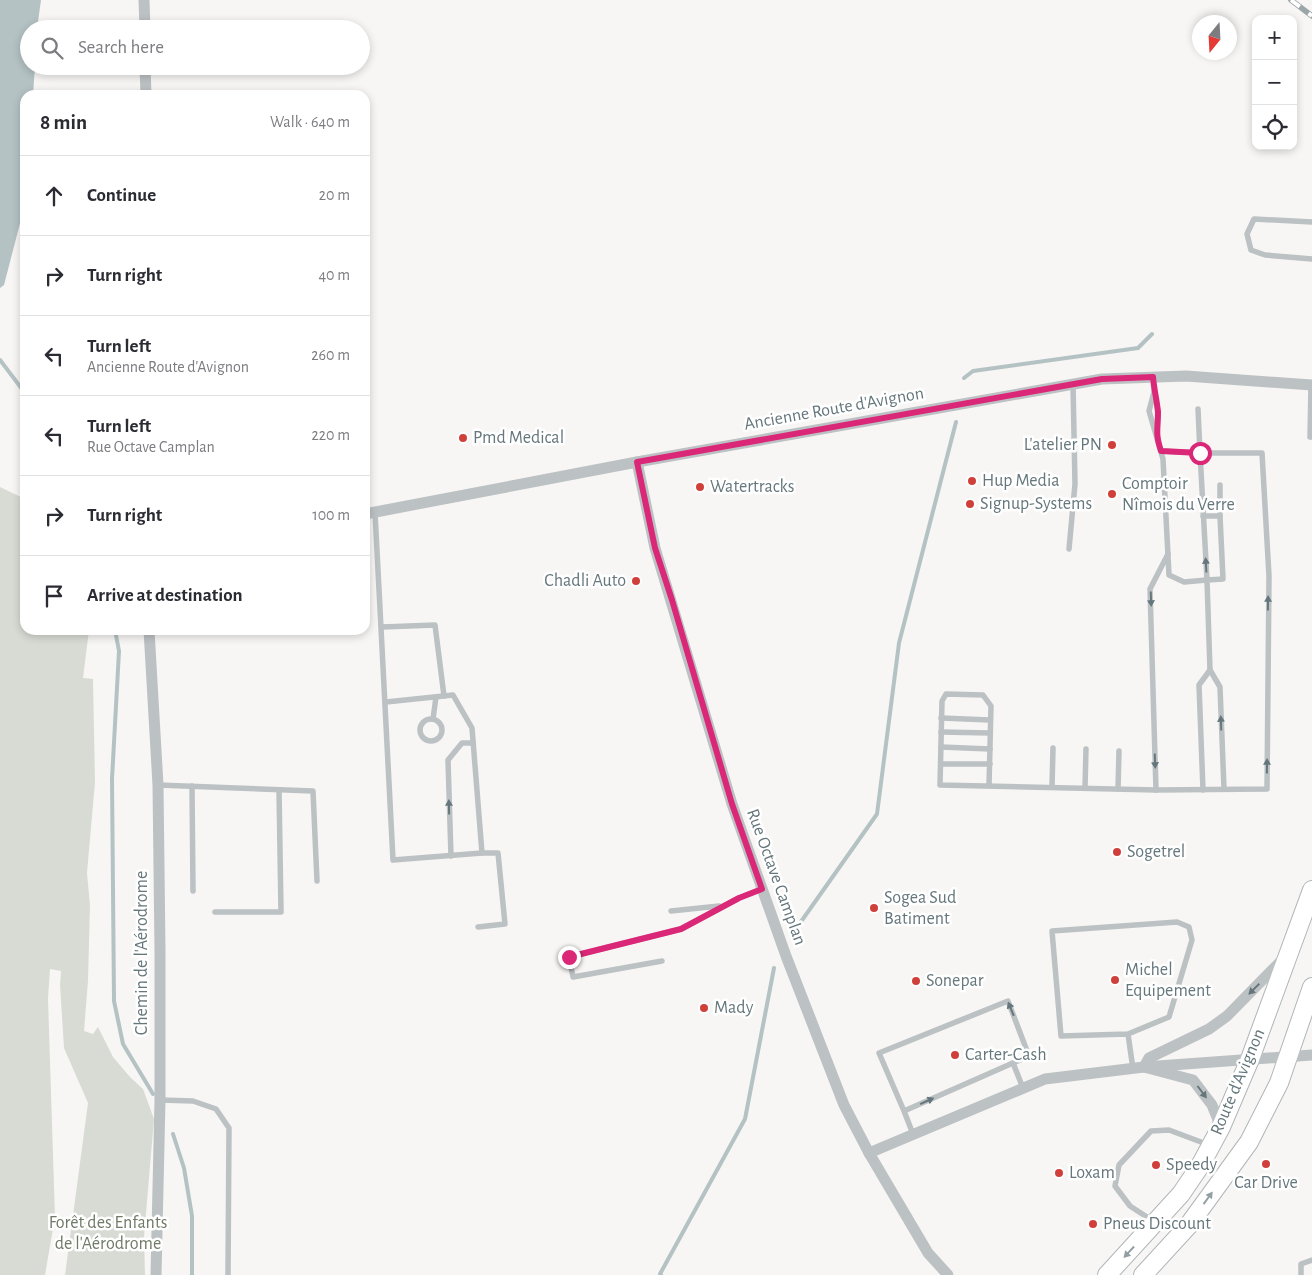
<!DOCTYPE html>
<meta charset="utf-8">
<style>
body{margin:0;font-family:"Alegreya Sans",sans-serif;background:#f7f7f7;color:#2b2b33}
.controls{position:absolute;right:15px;top:15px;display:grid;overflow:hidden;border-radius:10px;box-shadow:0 2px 8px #0003}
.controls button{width:45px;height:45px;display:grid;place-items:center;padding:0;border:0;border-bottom:1px solid #e1e1e2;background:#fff;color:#2b2b33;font:25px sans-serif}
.compass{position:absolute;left:1192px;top:15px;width:45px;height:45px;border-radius:50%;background:#fff;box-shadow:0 2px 8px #0003;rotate:198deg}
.stop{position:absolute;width:15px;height:15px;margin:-11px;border:4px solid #db2777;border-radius:50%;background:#fff}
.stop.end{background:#db2777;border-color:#fff;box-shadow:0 1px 5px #0008}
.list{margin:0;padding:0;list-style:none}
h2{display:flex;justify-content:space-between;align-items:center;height:65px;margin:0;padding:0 20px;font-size:21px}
h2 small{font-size:16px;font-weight:400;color:#7c7c81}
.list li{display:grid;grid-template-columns:32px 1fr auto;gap:15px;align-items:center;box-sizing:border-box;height:80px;padding:0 20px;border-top:1px solid #e1e1e2}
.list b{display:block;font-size:19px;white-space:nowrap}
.list p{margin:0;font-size:16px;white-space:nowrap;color:#7c7c81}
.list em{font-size:16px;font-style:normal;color:#7c7c81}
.icon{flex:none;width:28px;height:28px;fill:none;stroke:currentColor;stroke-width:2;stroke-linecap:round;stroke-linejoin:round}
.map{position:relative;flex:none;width:1312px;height:1275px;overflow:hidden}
.search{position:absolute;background:#fff;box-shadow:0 2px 8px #0003;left:20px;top:20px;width:350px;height:55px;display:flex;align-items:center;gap:12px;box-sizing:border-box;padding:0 18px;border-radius:28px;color:#7c7c81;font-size:19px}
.panel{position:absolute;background:#fff;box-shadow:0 2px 8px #0003;left:20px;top:90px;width:350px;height:545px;border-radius:15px}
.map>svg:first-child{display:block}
.green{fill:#d8dbd4}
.water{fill:#b4c2c3}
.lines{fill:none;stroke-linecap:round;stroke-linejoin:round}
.stream{stroke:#b4c2c3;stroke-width:4}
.primary-casing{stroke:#b0b6b8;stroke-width:20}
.service{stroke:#bcc1c3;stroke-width:5.5}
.minor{stroke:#bcc1c3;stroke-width:11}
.primary{stroke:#fff;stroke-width:18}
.rail-casing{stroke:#9ca5a8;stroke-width:5.5}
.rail{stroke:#fff;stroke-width:4;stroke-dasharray:11;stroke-linecap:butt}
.oneway{fill:#65777c}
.oneway2{fill:#93a0a3}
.route{stroke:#db2777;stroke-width:6}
.poi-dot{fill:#d0403b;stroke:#fff;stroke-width:2}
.labels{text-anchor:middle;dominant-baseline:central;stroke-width:5;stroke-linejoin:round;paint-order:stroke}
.street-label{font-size:18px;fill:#65777c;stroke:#fff}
.poi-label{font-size:18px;fill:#65777c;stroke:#fff;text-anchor:start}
.park-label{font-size:18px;fill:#6f7a67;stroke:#fff}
</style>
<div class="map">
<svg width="1312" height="1275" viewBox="0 0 1312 1275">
<rect width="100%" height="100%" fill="#f7f6f4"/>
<polygon class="green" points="0,487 25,499 25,630 89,630 83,678 93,679 95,782 87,873 90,905 88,981 84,1031 93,1034 98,1027 113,1057 130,1077 143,1089 154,1119 144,1237 145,1275 65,1275 88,1103 64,1048 60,985 61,971 50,969 48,999 55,1217 45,1275 0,1275"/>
<polygon class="water" points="0,0 41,0 37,29 29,29 29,66 35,66 33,95 25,95 25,204 4,285 0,288"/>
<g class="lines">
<g class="stream">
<polyline points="0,360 25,393"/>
<polyline points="964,378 973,371 1138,348 1152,334"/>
<polyline points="115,630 119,651 112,779 114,1001 123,1044 153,1094"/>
<polyline points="793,933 877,814 899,643 956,422"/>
<polyline points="173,1134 184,1168 192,1216 192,1275"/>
<polyline points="661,1275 660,1274 745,1119 774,968"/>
</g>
<g class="primary-casing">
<g id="primary">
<polyline points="1107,1275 1181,1194 1200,1166 1221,1127 1250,1059 1312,890"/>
<polyline points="1143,1275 1188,1226 1249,1142 1279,1083 1312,987"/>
</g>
</g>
<g class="service">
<polyline points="1312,222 1254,219 1247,234 1251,250 1265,255 1312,259"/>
<polyline points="1153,377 1154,392 1158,411 1157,433"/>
<polyline points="1311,385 1310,437 1312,437"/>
<polyline points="1154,392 1149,411 1163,459 1169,575 1184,582 1207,580 1200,453 1161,451"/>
<polyline points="1220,485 1220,516"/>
<polyline points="375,512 393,860 482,853"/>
<polyline points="1203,516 1220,516 1223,579 1207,580 1210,670 1220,687 1224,789"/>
<polyline points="1069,549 1075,484 1073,384"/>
<polyline points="1168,554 1150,589 1156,790 1267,789 1269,576 1262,453 1200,453 1198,409"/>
<polyline points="382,627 435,625 444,696"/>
<polyline points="386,702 453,695 472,728 482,853 498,853 505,924 478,927"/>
<polyline points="941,718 990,720"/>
<circle cx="431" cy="730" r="11"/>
<polyline points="433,719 436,697"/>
<polyline points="941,732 990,733"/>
<polyline points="941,747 990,749"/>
<polyline points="941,764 990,764"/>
<polyline points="158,785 313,791 317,881"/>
<polyline points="192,786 193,891"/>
<polyline points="989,786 991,706 983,695 946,694 942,701 940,785 1156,790"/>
<polyline points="1052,787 1053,748"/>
<polyline points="1085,788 1086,749"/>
<polyline points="1118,789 1119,751"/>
<polyline points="1203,790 1199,685 1210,670"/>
<polyline points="451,856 448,760 462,743 473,743"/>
<polyline points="671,911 719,906"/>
<polyline points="215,912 281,912 279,790"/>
<polyline points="662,961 573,977 569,957 681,929 739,898 762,889"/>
<polyline points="1128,1034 1169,1017 1192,940 1189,927 1177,922 1052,931 1061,1036 1128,1034 1133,1069"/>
<polyline points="1013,1063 1023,1088"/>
<polyline points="160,1100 193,1101 216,1109 229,1128 228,1275"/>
<polyline points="904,1111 879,1053 1008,1001 1029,1056 904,1111 913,1134"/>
<polyline points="1153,1221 1130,1206 1115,1186 1119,1165 1151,1131 1169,1130 1209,1145"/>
<polyline points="1301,1275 1301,1264 1312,1260"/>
</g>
<g class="minor">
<polyline points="144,0 145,29"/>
<polyline points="145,66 146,95"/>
<polyline points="637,462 655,548 732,804 786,956 844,1105 869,1153 928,1253 948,1275"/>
<polyline points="365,514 637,462 1102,379 1186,376 1312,385"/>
<polyline points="149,630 158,785 160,950 160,1100 156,1275"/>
<polyline points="1221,1127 1212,1105 1193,1080 1144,1067 1149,1058 1209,1029 1227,1016 1283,959"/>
<polyline points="869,1153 1045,1079 1144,1067 1312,1055"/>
</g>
<use href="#primary" class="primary"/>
<g class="rail-casing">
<polyline id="rail" points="1291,0 1312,16"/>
</g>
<use href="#rail" class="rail"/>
</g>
<defs><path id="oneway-solid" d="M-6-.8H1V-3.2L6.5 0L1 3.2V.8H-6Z" transform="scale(1.25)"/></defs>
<g class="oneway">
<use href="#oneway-solid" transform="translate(1206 565) rotate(-93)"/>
<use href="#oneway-solid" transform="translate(1151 599) rotate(88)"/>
<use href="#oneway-solid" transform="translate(1268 603) rotate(-89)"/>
<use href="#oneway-solid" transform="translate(1221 723) rotate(-92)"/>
<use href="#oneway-solid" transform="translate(1155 761) rotate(88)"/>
<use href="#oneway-solid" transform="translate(1267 766) rotate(-89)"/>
<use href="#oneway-solid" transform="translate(449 807) rotate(-91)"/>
<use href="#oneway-solid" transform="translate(1254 989) rotate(135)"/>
<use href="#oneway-solid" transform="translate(1011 1009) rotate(-112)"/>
<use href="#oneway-solid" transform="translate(1202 1092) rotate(53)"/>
<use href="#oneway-solid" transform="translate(927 1101) rotate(-24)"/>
</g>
<g class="oneway2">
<use href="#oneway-solid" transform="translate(1208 1198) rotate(-54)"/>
<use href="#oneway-solid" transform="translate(1129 1252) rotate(133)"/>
</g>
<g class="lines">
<path class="route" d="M 569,957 L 681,929 L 739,898 L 762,889 L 732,804 L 672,600 L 655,548 L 637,462 L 1102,379 L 1153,377 C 1154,389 1157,401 1158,412 C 1158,430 1155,433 1161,451 L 1200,453"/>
</g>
<g class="poi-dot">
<circle cx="463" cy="438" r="5"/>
<circle cx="1112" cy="445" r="5"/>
<circle cx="972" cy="481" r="5"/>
<circle cx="700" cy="487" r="5"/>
<circle cx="1112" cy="494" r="5"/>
<circle cx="970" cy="504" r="5"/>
<circle cx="636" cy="581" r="5"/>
<circle cx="1117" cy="852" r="5"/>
<circle cx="874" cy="908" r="5"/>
<circle cx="1115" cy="980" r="5"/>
<circle cx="916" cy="981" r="5"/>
<circle cx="704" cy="1008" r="5"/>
<circle cx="955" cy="1055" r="5"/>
<circle cx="1266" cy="1164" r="5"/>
<circle cx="1156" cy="1165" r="5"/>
<circle cx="1059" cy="1173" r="5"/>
<circle cx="1093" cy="1224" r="5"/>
</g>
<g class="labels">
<g class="street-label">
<text transform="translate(834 409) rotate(-10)">Ancienne Route d'Avignon</text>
<text transform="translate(776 877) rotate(70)">Rue Octave Camplan</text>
<text transform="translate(142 953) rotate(-90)">Chemin de l'Aérodrome</text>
<text transform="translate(1238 1082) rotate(-67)">Route d'Avignon</text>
</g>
<g class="poi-label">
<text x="473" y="438">Pmd Medical</text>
<text x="1102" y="445" text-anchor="end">L'atelier PN</text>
<text x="982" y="481">Hup Media</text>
<text x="1122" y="484">Comptoir<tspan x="1122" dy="21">Nîmois du Verre</tspan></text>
<text x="710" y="487">Watertracks</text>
<text x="980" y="504">Signup-Systems</text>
<text x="626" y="581" text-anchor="end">Chadli Auto</text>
<text x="1127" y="852">Sogetrel</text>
<text x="884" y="898">Sogea Sud<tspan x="884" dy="21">Batiment</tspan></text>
<text x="1125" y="970">Michel<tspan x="1125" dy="21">Equipement</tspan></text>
<text x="926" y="981">Sonepar</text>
<text x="714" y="1008">Mady</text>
<text x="965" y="1055">Carter-Cash</text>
<text x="1166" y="1165">Speedy</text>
<text x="1069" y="1173">Loxam</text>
<text x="1266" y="1183" text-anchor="middle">Car Drive</text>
<text x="1103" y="1224">Pneus Discount</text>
</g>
<g class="park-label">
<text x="108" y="1223">Forêt des Enfants<tspan x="108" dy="21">de l'Aérodrome</tspan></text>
</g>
</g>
</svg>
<div class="controls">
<button>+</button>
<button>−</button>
<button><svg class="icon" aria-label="locate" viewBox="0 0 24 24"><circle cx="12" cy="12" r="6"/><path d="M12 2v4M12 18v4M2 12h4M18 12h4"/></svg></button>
</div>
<svg class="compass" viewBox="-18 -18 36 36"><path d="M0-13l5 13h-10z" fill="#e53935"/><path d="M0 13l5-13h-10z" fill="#7c7c81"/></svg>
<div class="stop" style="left:1200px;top:453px"></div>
<div class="stop end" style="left:569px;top:957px"></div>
<div class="search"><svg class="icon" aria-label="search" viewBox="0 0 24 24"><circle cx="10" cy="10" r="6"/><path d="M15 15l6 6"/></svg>Search here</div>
<section class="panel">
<h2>8 min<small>Walk · 640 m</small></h2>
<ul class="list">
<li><svg class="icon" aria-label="ahead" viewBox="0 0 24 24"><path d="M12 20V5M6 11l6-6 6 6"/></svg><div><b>Continue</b></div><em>20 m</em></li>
<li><svg class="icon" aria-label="right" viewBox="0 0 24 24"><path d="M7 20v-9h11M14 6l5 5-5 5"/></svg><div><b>Turn right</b></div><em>40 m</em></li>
<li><svg class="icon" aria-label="left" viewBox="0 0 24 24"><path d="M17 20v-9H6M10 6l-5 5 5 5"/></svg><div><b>Turn left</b><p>Ancienne Route d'Avignon</p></div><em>260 m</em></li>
<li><svg class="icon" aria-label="left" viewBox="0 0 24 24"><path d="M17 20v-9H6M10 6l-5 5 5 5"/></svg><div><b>Turn left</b><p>Rue Octave Camplan</p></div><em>220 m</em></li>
<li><svg class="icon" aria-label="right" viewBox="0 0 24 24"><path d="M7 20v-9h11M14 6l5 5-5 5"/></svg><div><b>Turn right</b></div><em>100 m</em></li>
<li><svg class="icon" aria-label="arrive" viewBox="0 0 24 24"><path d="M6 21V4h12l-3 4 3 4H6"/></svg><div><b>Arrive at destination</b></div></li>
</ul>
</section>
</div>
